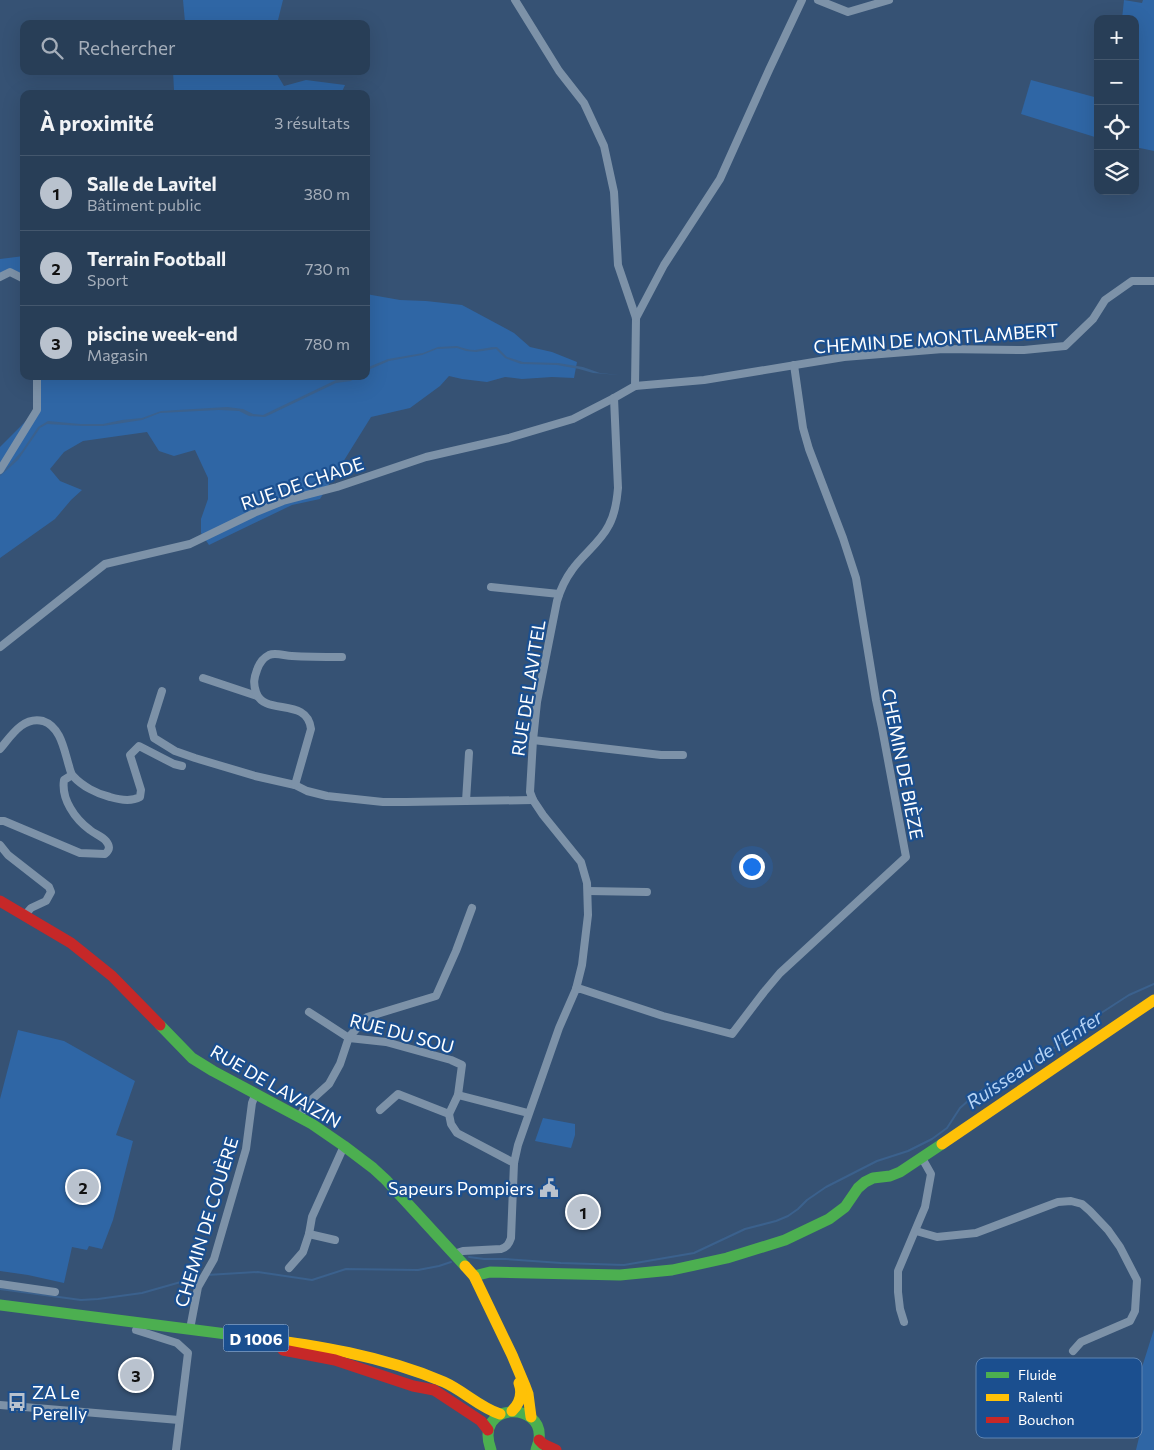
<!DOCTYPE html>
<html lang="fr">
<meta charset="utf-8">
<style>
body{margin:0;font-family:Commissioner,sans-serif;background:#344961;color:#f1f3f6}
.controls{position:absolute;right:15px;top:15px;display:grid;overflow:hidden;border-radius:10px;box-shadow:0 5px 20px #0002}
.controls button{width:45px;height:45px;display:grid;place-items:center;padding:0;border:0;border-bottom:1px solid #44576d;background:#283e57;color:#f1f3f6;font:25px sans-serif}
.you{position:absolute;left:751px;top:866px;width:18px;height:18px;margin:-12px;border:4px solid #fff;border-radius:50%;background:#1a73e8;box-shadow:0 0 0 8px #1a73e833}
.badge{display:grid;place-items:center;width:32px;height:32px;border-radius:50%;background:#b9c2ce;color:#111;font-size:16px;font-weight:700}
.pin{position:absolute;translate:-50% -50%;border:2px solid #fff;box-shadow:0 1px 5px #0006}
.list{margin:0;padding:0;list-style:none}
h2{display:flex;justify-content:space-between;align-items:center;height:65px;margin:0;padding:0 20px;font-size:21px}
h2 small{font-size:16px;font-weight:400;color:#a5aeba}
.list li{display:grid;grid-template-columns:32px 1fr auto;gap:15px;align-items:center;box-sizing:border-box;height:75px;padding:0 20px;border-top:1px solid #44576d}
.list b{display:block;font-size:19px;white-space:nowrap}
.list p{margin:0;font-size:16px;white-space:nowrap;color:#a5aeba}
.list em{font-size:16px;font-style:normal;color:#a5aeba}
.icon{flex:none;width:28px;height:28px;fill:none;stroke:currentColor;stroke-width:2;stroke-linecap:round;stroke-linejoin:round}
.map{position:relative;flex:none;width:1154px;height:1450px;overflow:hidden}
.search{position:absolute;background:#283e57;box-shadow:0 5px 20px #0002;left:20px;top:20px;width:350px;height:55px;display:flex;align-items:center;gap:12px;box-sizing:border-box;padding:0 18px;border-radius:10px;color:#a5aeba;font-size:19px}
.panel{position:absolute;background:#283e57;box-shadow:0 5px 20px #0002;left:20px;top:90px;width:350px;height:290px;border-radius:10px}
.map>svg:first-child{display:block}
.green{fill:#2f66a5}
.water{fill:#3b618d}
.lines{fill:none;stroke-linecap:round;stroke-linejoin:round}
.stream{stroke:#3b618d;stroke-width:2}
.street{stroke:#7d92a8;stroke-width:8}
.fast{stroke:#4caf50;stroke-width:11}
.slow{stroke:#ffc107;stroke-width:11}
.jam{stroke:#c62828;stroke-width:11}
.labels{text-anchor:middle;dominant-baseline:central;stroke-width:4.5;stroke-linejoin:round;paint-order:stroke}
.shield{fill:#1b4f8f;stroke:#bbcadd;stroke-width:1}
.shield-label{font-size:16px;font-weight:bold;fill:#fff}
.street-label{font-size:18px;fill:#fff;stroke:#1b4f8f}
.poi-label{font-size:18px;fill:#fff;stroke:#1b4f8f;text-anchor:end}
.water-label{font-size:19px;font-style:italic;fill:#b5d3f5;stroke:#1b4f8f}
.key{fill:#1b4f8f;stroke:#5f84b1;stroke-width:1}
.key-label{font-size:14px;fill:#fff}
</style>
<div class="map">
<svg width="1154" height="1450" viewBox="0 0 1154 1450">
<rect width="100%" height="100%" fill="#365274"/>
<g class="green">
<polygon points="183,0 283,0 277,24 164,24 185,22"/>
<polygon points="1124,0 1142,3 1143,0 1154,0 1154,151 1135,147 1135,19 1122,19"/>
<polygon points="173,71 275,71 284,86 306,80 345,85 341,94 128,94 174,90"/>
<polygon points="1031,80 1098,98 1098,138 1021,114"/>
<polygon points="24,256 24,279 10,272 0,277 0,259"/>
<polygon points="366,294 400,300 426,301 462,305 514,333 530,347 552,352 577,362 574,378 552,377 522,379 505,377 487,382 462,379 449,376 440,386 410,408 371,417 320,499 292,505 209,545 201,533 201,519 208,499 208,478 195,450 174,456 159,451 147,432 83,441 64,452 50,469 60,481 82,490 71,500 55,519 0,558 0,447 37,410 37,376 366,376"/>
<polygon points="18,1030 64,1041 135,1081 116,1135 133,1141 113,1220 102,1249 89,1246 87,1250 72,1247 64,1283 28,1275 0,1271 0,1099"/>
<polygon points="543,1118 575,1124 575,1135 571,1148 535,1141"/>
<polygon points="1154,1329 1154,1450 1136,1450 1142,1425 1133,1396"/>
</g>
<g class="water">
<path d="M 457,346 C 463,348 469,350 475,350 C 483,349 489,347 497,347 L 507,357 L 523,362 L 558,363 L 583,367 L 600,373 L 620,375 L 593,373 L 579,369 L 557,365 L 521,364 L 505,358 L 496,349 L 476,352 L 466,351 L 457,348 L 437,349 L 422,355 L 389,361 L 366,371 L 366,368 L 388,359 L 423,353 L 438,347 Z"/>
<polygon points="354,376 357,376 351,381 336,383 265,417 249,416 239,411 219,410 160,413 142,420 103,426 83,426 47,424 40,428 18,460 0,476 0,475 22,451 38,427 48,421 80,424 103,424 122,420 142,418 161,411 227,407 243,409 253,414 263,415 336,380 350,380"/>
</g>
<g class="lines">
<g class="stream">
<polyline points="469,1257 484,1259 505,1259 561,1263 624,1265 694,1253 745,1229 776,1221 788,1216 798,1209 807,1200 826,1187 877,1161 908,1151 932,1139 947,1128 960,1108 977,1093 1024,1065 1038,1059 1073,1035 1095,1017 1129,995 1154,984"/>
<polyline points="207,1275 258,1272 312,1280 346,1269 418,1270 439,1266 451,1262"/>
<polyline points="0,1289 81,1300 98,1299 142,1293 202,1276"/>
</g>
<g class="street">
<polyline points="515,0 559,71 584,103 604,146 614,192 618,265 636,318 635,386"/>
<polyline points="818,0 848,12 889,0"/>
<polyline points="0,277 10,272 24,279"/>
<polyline points="636,318 664,265 720,179 769,70 802,0"/>
<polyline points="0,470 37,410 37,376"/>
<polyline points="491,587 559,594"/>
<polyline points="0,647 105,564 190,544 256,512 283,501 337,487 426,457 509,438 573,419 614,398 635,386 704,380 844,357 943,349 1024,350 1065,346 1093,319 1105,300 1132,281 1154,281"/>
<polyline points="203,678 257,696"/>
<polyline points="162,691 151,726 154,738 175,751 195,758 255,776 295,785 307,791 327,796 383,802 406,802 533,800"/>
<polyline points="533,740 661,755 683,755"/>
<path d="M 0,749 C 11,736 23,716 43,721 C 61,727 64,750 69,766 C 70,770 71,774 73,776 C 82,786 97,794 110,797 C 120,800 131,802 140,797 L 141,790 L 130,755 L 139,746 L 174,764 L 182,766"/>
<path d="M 295,785 L 311,729 C 307,696 264,717 256,692 C 253,683 254,678 257,670 C 259,664 263,658 269,655 C 276,652 285,656 292,656 C 309,657 326,657 342,657"/>
<polyline points="466,801 469,753"/>
<path d="M 0,821 L 4,821 L 80,853 L 105,854 C 110,850 110,846 106,841 C 102,836 95,834 90,830 C 75,819 61,799 64,780 L 72,775"/>
<polyline points="0,845 8,855 49,887 51,892 46,901 31,908 25,915"/>
<polyline points="588,891 647,892"/>
<polyline points="576,989 581,989 663,1016 732,1034 764,992 780,973 906,857 882,728 876,700 856,578 843,538 809,449 803,428 794,365"/>
<polyline points="309,1012 349,1038 386,1042 451,1060 462,1065 458,1095"/>
<polyline points="380,1110 398,1094 449,1114 451,1124 457,1133 514,1163"/>
<polyline points="449,1114 458,1095 528,1113"/>
<polyline points="299,1117 308,1103 329,1084 340,1064 349,1037 367,1017 436,996 456,951 472,908"/>
<polyline points="916,1231 937,1237 976,1233 1058,1202 1071,1201 1082,1204 1090,1211 1108,1230 1120,1247 1137,1280 1135,1311 1130,1321 1081,1342 1073,1351"/>
<polyline points="309,1234 335,1240"/>
<path d="M 454,1254 L 463,1251 L 501,1249 C 507,1247 509,1244 511,1238 L 514,1163 L 518,1145 L 559,1028 L 576,989 L 582,965 L 588,915 L 587,883 L 581,862 L 543,815 L 533,800 L 530,792 L 533,740 L 537,702 L 557,601 C 560,591 566,578 572,570 C 583,554 600,543 609,525 C 615,514 617,500 618,488 L 614,398"/>
<polyline points="289,1268 303,1252 309,1234 312,1217 344,1146"/>
<polyline points="0,1284 55,1292"/>
<polyline points="904,1322 900,1309 898,1292 898,1271 925,1207 931,1174 922,1158"/>
<polyline points="190,1329 198,1287 214,1259 246,1149 252,1103 256,1093"/>
<polyline points="136,1330 177,1343 188,1353 176,1450"/>
<polyline points="0,1405 179,1420"/>
</g>
<g class="fast">
<polyline points="160,1025 192,1058 213,1071 312,1124 344,1146 373,1168 386,1180 465,1266"/>
<polyline points="474,1276 490,1272 620,1275 672,1270 727,1258 785,1240 829,1219 845,1207 858,1188 865,1182 873,1178 890,1176 900,1172 942,1144"/>
<polyline points="0,1305 250,1337"/>
<path d="M 491,1450 C 473,1401 544,1401 539,1439 C 539,1442 537,1446 536,1450"/>
</g>
<g class="slow">
<polyline points="942,1144 1154,1000"/>
<polyline points="465,1266 474,1276 512,1355 525,1386 528,1394 531,1417"/>
<path d="M 250,1337 C 316,1345 383,1356 444,1382 C 464,1391 479,1407 500,1414"/>
<path d="M 512,1411 C 520,1403 523,1394 519,1383"/>
</g>
<g class="jam">
<polyline points="0,901 71,943 112,976 160,1025"/>
<polyline points="283,1350 335,1360 413,1386 434,1390 481,1421 488,1430"/>
<polyline points="539,1440 543,1444 556,1450"/>
</g>
</g>
<defs>
<g id="civic-bare" transform="scale(1.5)"><path d="M-.6-6.5H3V-4.5H.6V-3L4-1V1h2V6H-6V1h2V-1L-.6-3ZM-1.2 2.5V6h2.4V2.5Z" fill="#b9c2ce" stroke="#1b4f8f" stroke-width="2.5" paint-order="stroke"/></g>
<g id="bus-bare" transform="scale(1.5)"><path d="M-5-6H5V4H4V6H2V4H-2V6H-4V4H-5ZM-3.5-4V0h7V-4ZM-3.5 1.2v1.5H-2V1.2ZM2 1.2v1.5H3.5V1.2Z" fill="#b9c2ce" stroke="#1b4f8f" stroke-width="2.5" paint-order="stroke"/></g>
</defs>
<g fill-rule="evenodd">
<use href="#civic-bare" x="549" y="1188"/>
<use href="#bus-bare" x="17" y="1402"/>
</g>
<g class="labels">
<rect class="shield" x="223.5" y="1324.5" width="65" height="27" rx="4"/>
<g class="shield-label">
<text x="256" y="1338">D 1006</text>
</g>
<g class="street-label">
<text transform="translate(936 338) rotate(-4)">CHEMIN DE MONTLAMBERT</text>
<text transform="translate(302 483) rotate(-19)">RUE DE CHADE</text>
<text transform="translate(528 688) rotate(-81)">RUE DE LAVITEL</text>
<text transform="translate(903 764) rotate(79)">CHEMIN DE BIÈZE</text>
<text transform="translate(402 1033) rotate(15)">RUE DU SOU</text>
<text transform="translate(276 1086) rotate(30)">RUE DE LAVAIZIN</text>
<text transform="translate(206 1222) rotate(-73)">CHEMIN DE COUÈRE</text>
</g>
<g class="poi-label">
<text x="534" y="1188">Sapeurs Pompiers</text>
<text x="32" y="1392" text-anchor="start">ZA Le<tspan x="32" dy="21">Perelly</tspan></text>
</g>
<g class="water-label">
<text transform="translate(1034 1059) rotate(-34)">Ruisseau de l'Enfer</text>
</g>
</g>
<rect x="976" y="1358" width="166" height="80" rx="8" class="key"/>
<rect x="986" y="1372" width="23" height="6" fill="#4caf50"/>
<rect x="986" y="1394" width="23" height="7" fill="#ffc107"/>
<rect x="986" y="1417" width="23" height="6" fill="#c62828"/>
<g class="key-label">
<text x="1018" y="1380">Fluide</text>
<text x="1018" y="1402">Ralenti</text>
<text x="1018" y="1425">Bouchon</text>
</g>
</svg>
<div class="controls">
<button>+</button>
<button>−</button>
<button><svg class="icon" aria-label="locate" viewBox="0 0 24 24"><circle cx="12" cy="12" r="6"/><path d="M12 2v4M12 18v4M2 12h4M18 12h4"/></svg></button>
<button><svg class="icon" aria-label="layers" viewBox="0 0 24 24"><path d="M12 4l9 5-9 5-9-5zM3 14l9 5 9-5"/></svg></button>
</div>
<div class="you"></div>
<div class="pin badge" style="left:583px;top:1212px">1</div>
<div class="pin badge" style="left:83px;top:1187px">2</div>
<div class="pin badge" style="left:136px;top:1375px">3</div>
<div class="search"><svg class="icon" aria-label="search" viewBox="0 0 24 24"><circle cx="10" cy="10" r="6"/><path d="M15 15l6 6"/></svg>Rechercher</div>
<section class="panel">
<h2>À proximité<small>3 résultats</small></h2>
<ul class="list">
<li><span class="badge">1</span><div><b>Salle de Lavitel</b><p>Bâtiment public</p></div><em>380 m</em></li>
<li><span class="badge">2</span><div><b>Terrain Football</b><p>Sport</p></div><em>730 m</em></li>
<li><span class="badge">3</span><div><b>piscine week-end</b><p>Magasin</p></div><em>780 m</em></li>
</ul>
</section>
</div>
